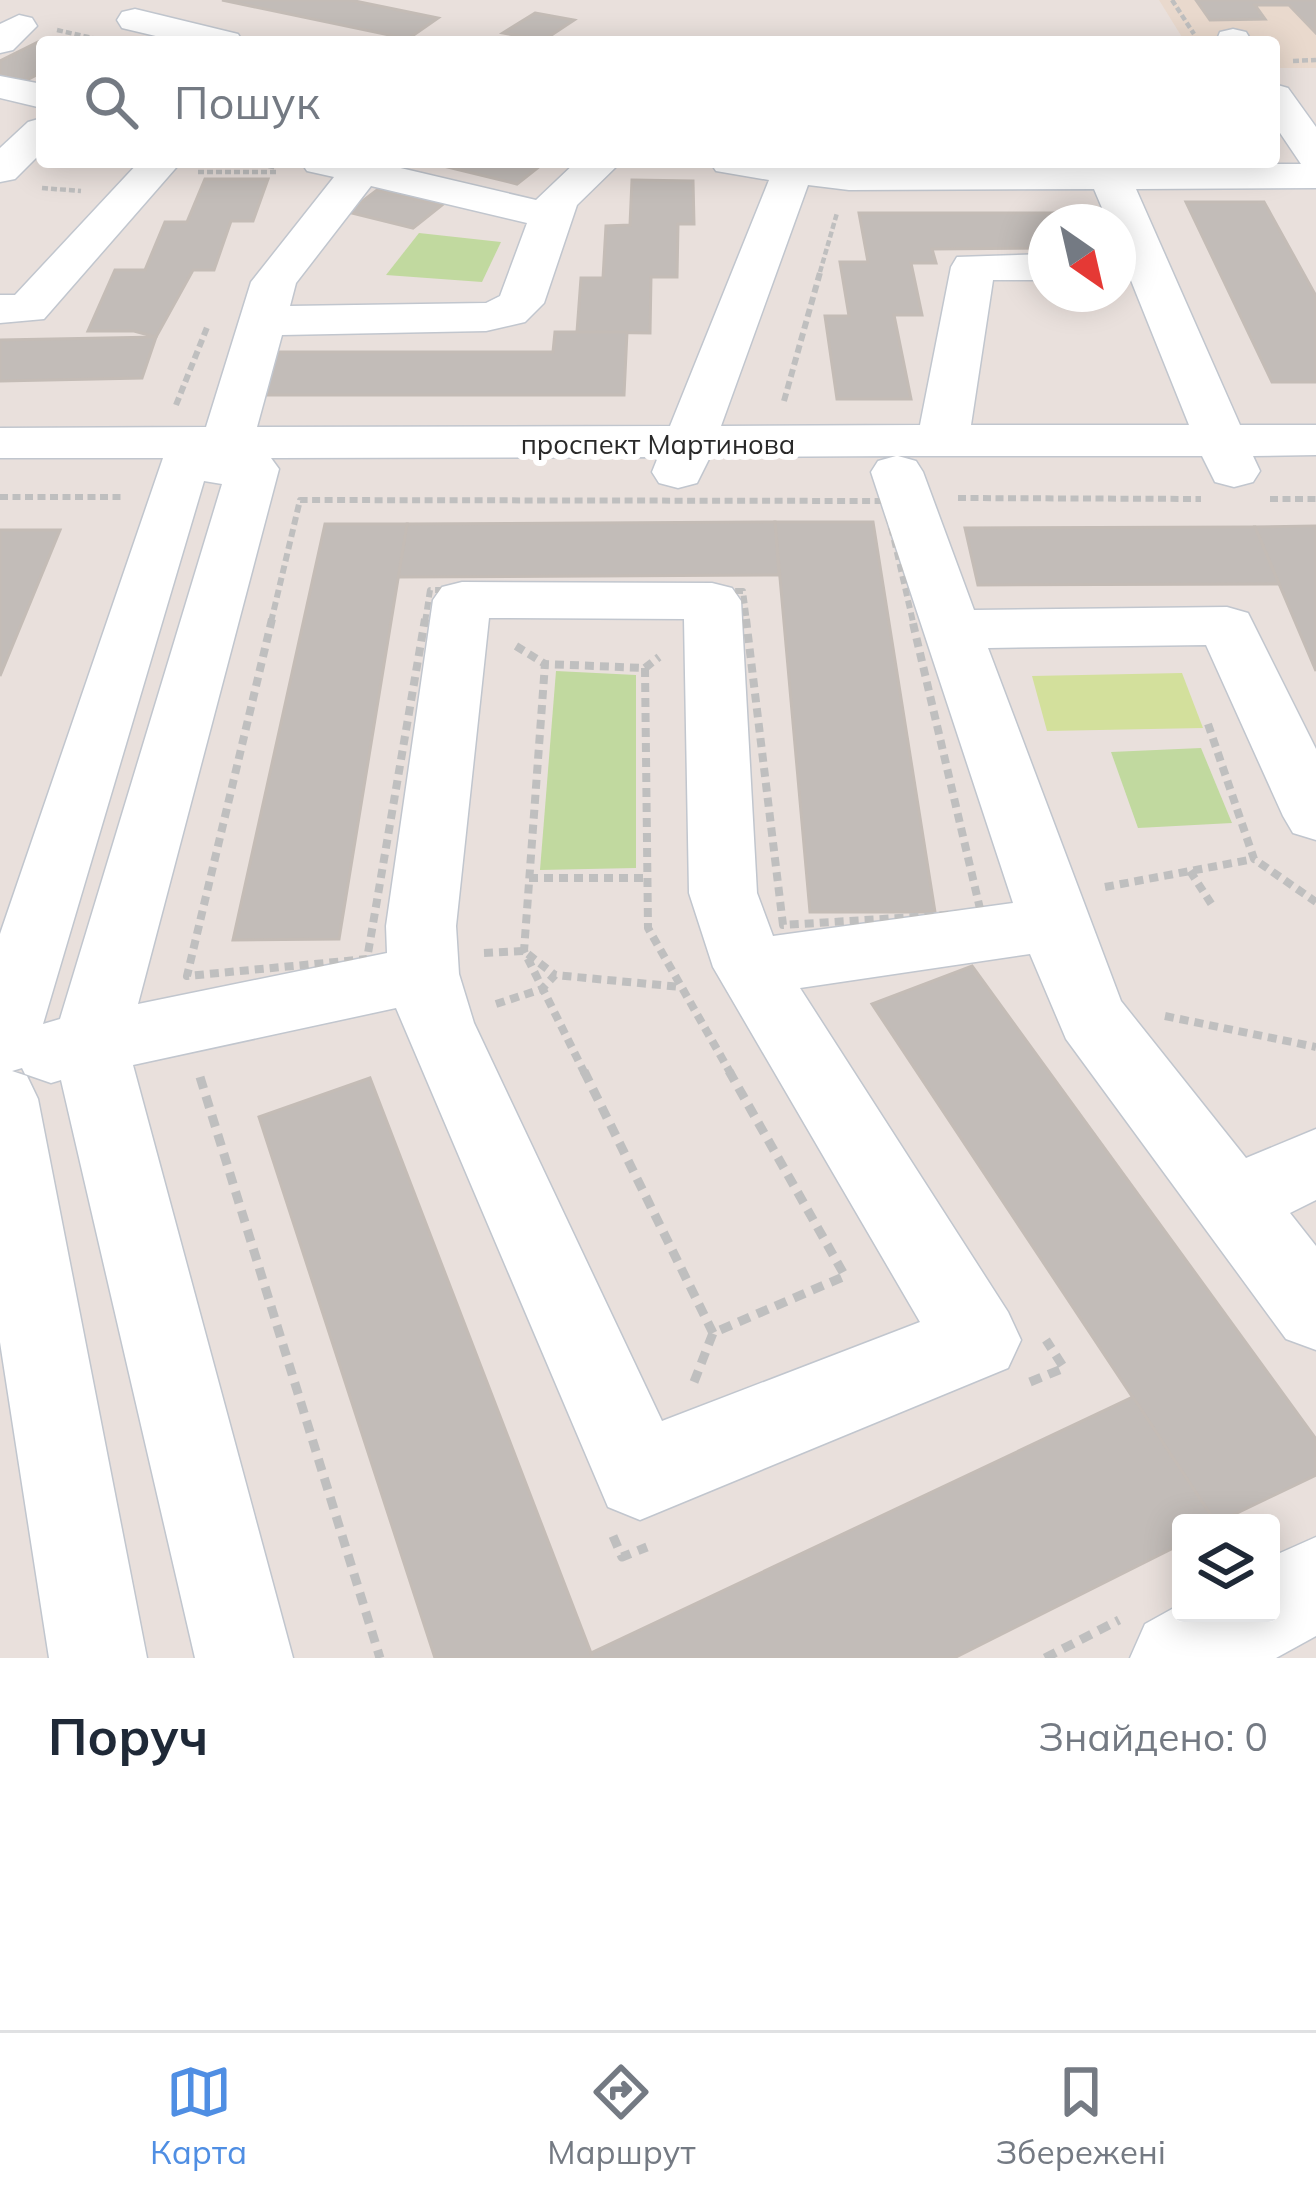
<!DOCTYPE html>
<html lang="uk">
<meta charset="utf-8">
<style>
body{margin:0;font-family:Mulish,sans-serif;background:#f6f6f7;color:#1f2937}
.controls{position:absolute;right:36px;bottom:36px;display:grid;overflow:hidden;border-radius:12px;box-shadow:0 6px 30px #0003}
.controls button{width:108px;height:108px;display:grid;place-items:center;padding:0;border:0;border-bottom:3px solid #e0e1e3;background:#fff;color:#1f2937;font:60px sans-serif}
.compass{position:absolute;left:1028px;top:204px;width:108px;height:108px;border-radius:50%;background:#fff;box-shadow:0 6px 30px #0003;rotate:146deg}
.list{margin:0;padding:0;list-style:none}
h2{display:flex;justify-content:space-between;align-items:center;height:156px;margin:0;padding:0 48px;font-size:51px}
h2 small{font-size:39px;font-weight:400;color:#747a83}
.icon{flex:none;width:66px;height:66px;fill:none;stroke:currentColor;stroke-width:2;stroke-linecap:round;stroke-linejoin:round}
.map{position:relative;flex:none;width:1316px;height:1658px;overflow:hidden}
.search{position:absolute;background:#fff;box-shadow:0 6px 30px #0003;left:36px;right:36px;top:36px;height:132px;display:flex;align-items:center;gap:30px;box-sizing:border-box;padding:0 42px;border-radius:12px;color:#747a83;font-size:45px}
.sheet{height:372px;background:#fff}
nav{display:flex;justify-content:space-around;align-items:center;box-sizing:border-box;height:168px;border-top:3px solid #e0e1e3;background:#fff;font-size:33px;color:#747a83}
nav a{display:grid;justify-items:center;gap:6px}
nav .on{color:#4f8ee3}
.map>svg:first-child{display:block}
.education{fill:#e9d9cd}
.green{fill:#c1d99f}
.pitch{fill:#d3e09c}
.building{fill:#c2bcb8;stroke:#c4bcb6;stroke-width:3}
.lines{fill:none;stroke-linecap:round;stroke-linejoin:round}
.minor-casing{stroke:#c1c6ce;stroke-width:3}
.path-far3{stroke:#bfbfbf;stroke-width:4.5;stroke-dasharray:6 3;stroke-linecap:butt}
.path-far2{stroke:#bfbfbf;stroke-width:6;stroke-dasharray:8 4.5;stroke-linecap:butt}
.path-far1{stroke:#bfbfbf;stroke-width:8;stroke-dasharray:9 6;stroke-linecap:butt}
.path{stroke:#bfbfbf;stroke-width:9;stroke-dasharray:12 8;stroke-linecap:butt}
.minor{fill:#fff;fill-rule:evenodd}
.labels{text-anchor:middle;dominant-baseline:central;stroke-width:12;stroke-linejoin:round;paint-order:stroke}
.far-street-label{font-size:27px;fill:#292929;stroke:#fff}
</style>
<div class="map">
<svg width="1316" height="1658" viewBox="0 0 1316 1658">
<rect width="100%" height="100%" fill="#e9e0dc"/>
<polygon class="education" points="1159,0 1316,0 1316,68 1274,68 1274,42 1185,42"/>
<g class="green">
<polygon points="419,233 501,242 482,282 386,275"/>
<polygon points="556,671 636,675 636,868 540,870"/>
<polygon points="1201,748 1232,823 1138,828 1111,752"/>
</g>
<polygon class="pitch" points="1182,673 1203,728 1047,731 1032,676"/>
<g class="building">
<polygon points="222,0 350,0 438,18 408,39"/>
<polygon points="1196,0 1316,0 1316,33 1289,5 1255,5 1265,19 1210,20"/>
<polygon points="535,13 574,20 544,40 503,33"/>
<polygon points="44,39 59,42 42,42 42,72 25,81 0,75 0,61"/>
<polygon points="427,162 545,162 517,184"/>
<polygon points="205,179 268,179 253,221 231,221 214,270 193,270 156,337 134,331 88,331 115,270 145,270 165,222 187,222"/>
<polygon points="632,180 693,181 694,224 678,224 677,277 651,277 650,333 577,332 581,278 603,278 606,226 630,225"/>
<polygon points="377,190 442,205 413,228 348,212"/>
<polygon points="1186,202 1264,202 1316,296 1316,382 1272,382"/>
<polygon points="859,213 1059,213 1063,222 1046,222 1046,248 932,249 936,263 911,263 922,315 894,315 911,399 837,399 825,316 849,316 840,262 868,262"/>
<polygon points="555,332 627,332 624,395 264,395 277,352 553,352"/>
<polygon points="156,337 142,378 0,381 0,340"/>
<polygon points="775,522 873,522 935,912 810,912"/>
<polygon points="775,522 779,575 398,577 407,524"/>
<polygon points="325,524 407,524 339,939 233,940"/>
<polygon points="1316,526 1316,671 1255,527"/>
<polygon points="1255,527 1279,584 978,585 965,528"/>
<polygon points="0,530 60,530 0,676"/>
<polygon points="972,966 1316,1439 1316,1475 1216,1523 872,1004"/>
<polygon points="370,1078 591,1653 593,1658 435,1658 259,1117"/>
<polygon points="1133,1397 1216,1523 1181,1523 1181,1544 954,1658 593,1658 591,1653"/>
</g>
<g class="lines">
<g class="minor-casing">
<g id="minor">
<polygon points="135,9 238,34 243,42 181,42 122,28 117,20 122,12"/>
<polygon points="19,15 32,18 37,26 13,50 0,53 0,24"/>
<polygon points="1233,29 1246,32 1252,42 1216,42 1220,32"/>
<polygon points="0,76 42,84 42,108 0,98"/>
<path d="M 1274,84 L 1288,88 L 1316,127 L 1316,188 L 1136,189 L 1240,425 L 1316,425 L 1316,455 L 1253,456 L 1260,471 L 1253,482 L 1234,487 L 1215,482 L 1202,456 L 898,456 L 916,461 L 923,472 L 974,610 L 1227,607 L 1248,613 L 1316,749 L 1316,840 L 1293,833 L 1283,816 L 1206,645 L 988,648 L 1121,1001 L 1246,1158 L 1316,1129 L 1316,1200 L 1290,1213 L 1316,1246 L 1316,1350 L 1286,1339 L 1066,1039 L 1030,954 L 800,988 L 1008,1312 L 1021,1340 L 1008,1368 L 640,1520 L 608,1507 L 396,1008 L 133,1065 L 293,1658 L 195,1658 L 61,1080 L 51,1083 L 25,1074 L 22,1068 L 12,1071 L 27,1076 L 38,1099 L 147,1658 L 49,1658 L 0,1342 L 0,934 L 163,458 L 0,458 L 0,428 L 206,427 L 251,282 L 334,177 L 307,171 L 301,162 L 375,162 L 536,200 L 576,162 L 621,162 L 577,205 L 544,303 L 525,322 L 486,331 L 282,335 L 257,427 L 670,426 L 769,180 L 716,171 L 710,162 L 1301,164 L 1274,124 ZM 808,185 L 849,190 L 1094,189 L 1108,222 L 1118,222 L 1118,248 L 1189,425 L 971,425 L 993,280 L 1046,280 L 1046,254 L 957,257 L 951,267 L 920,425 L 721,426 ZM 371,186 L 527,223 L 500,296 L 486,303 L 290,306 L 296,283 ZM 896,456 L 878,461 L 871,472 L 1013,903 L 773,936 L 757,893 L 741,601 L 732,588 L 712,583 L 462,582 L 442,587 L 433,600 L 386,926 L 387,953 L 138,1004 L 279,469 L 271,458 L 658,457 L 652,472 L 659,483 L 678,488 L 697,483 L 710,457 ZM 204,481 L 222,484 L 60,1019 L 43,1024 ZM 489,618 L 684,619 L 689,893 L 713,967 L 920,1322 L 662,1421 L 474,1023 L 459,974 L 456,926 Z"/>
<polygon points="42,118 42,152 15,179 0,182 0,148 28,122"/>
<polygon points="139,162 181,162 44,319 0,323 0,295 15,295"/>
<polygon points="1316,1537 1316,1636 1276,1658 1130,1658 1145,1624 1181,1604 1181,1613 1271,1613 1271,1557"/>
</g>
</g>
<g class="path-far3">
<polyline points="1172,0 1194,34"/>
<polyline points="57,30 101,40"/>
<polyline points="1293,61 1316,60"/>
<polyline points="251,162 277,168"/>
<polyline points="198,172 279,172"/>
<polyline points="42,188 81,191"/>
<polyline points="820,272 837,213"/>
</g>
<g class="path-far2">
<polyline points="784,401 821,269"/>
<polyline points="176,405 208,325"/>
<polyline points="0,497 124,497"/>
<polyline points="958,498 1201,499"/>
<polyline points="1270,499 1316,499"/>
<polyline points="271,622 300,500 885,501 913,622"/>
<polyline points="425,622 430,590 743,591 747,622"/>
</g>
<g class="path-far1">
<polyline points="272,619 187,976 367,959 425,619"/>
<polyline points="746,619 783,925 981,913 912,619"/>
<polyline points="516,646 545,664"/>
<polyline points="645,668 648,928 731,1074"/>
<polyline points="645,668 659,657"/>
<polyline points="1208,724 1254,859 1316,902"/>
<polyline points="1190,871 1214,908"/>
<polyline points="529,878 648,878"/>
<polyline points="1105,887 1254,859"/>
<polyline points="484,953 524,951 555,975"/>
<polyline points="496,1004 542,989 555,975 681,987"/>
<polyline points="1165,1016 1316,1047"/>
<polyline points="585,1074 524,951 545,664 645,668"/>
</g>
<g class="path">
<polyline points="584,1071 713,1333 845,1276 729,1071"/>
<polyline points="200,1077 380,1658"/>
<polyline points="694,1382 713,1333"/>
<polyline points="1030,1382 1064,1368 1046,1340"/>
<polyline points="613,1536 622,1557 647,1547"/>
<polyline points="1045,1658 1119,1620"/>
</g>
<use href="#minor" class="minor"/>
</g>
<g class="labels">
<g class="far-street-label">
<text x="658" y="444">проспект Мартинова</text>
</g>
</g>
</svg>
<div class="controls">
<button><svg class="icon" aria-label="layers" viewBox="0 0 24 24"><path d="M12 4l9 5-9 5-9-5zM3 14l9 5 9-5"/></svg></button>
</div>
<svg class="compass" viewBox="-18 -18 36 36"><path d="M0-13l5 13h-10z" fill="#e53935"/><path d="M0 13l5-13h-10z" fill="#747a83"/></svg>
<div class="search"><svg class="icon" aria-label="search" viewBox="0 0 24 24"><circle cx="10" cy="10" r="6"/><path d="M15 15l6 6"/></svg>Пошук</div>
</div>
<section class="sheet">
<h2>Поруч<small>Знайдено: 0</small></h2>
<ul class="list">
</ul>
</section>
<nav>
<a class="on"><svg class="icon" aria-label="map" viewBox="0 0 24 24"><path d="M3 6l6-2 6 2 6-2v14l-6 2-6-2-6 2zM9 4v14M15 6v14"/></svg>Карта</a>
<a><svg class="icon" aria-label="directions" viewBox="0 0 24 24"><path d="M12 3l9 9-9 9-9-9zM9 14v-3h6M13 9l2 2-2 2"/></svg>Маршрут</a>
<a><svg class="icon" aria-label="saved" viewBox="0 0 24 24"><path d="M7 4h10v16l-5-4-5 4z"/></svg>Збережені</a>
</nav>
